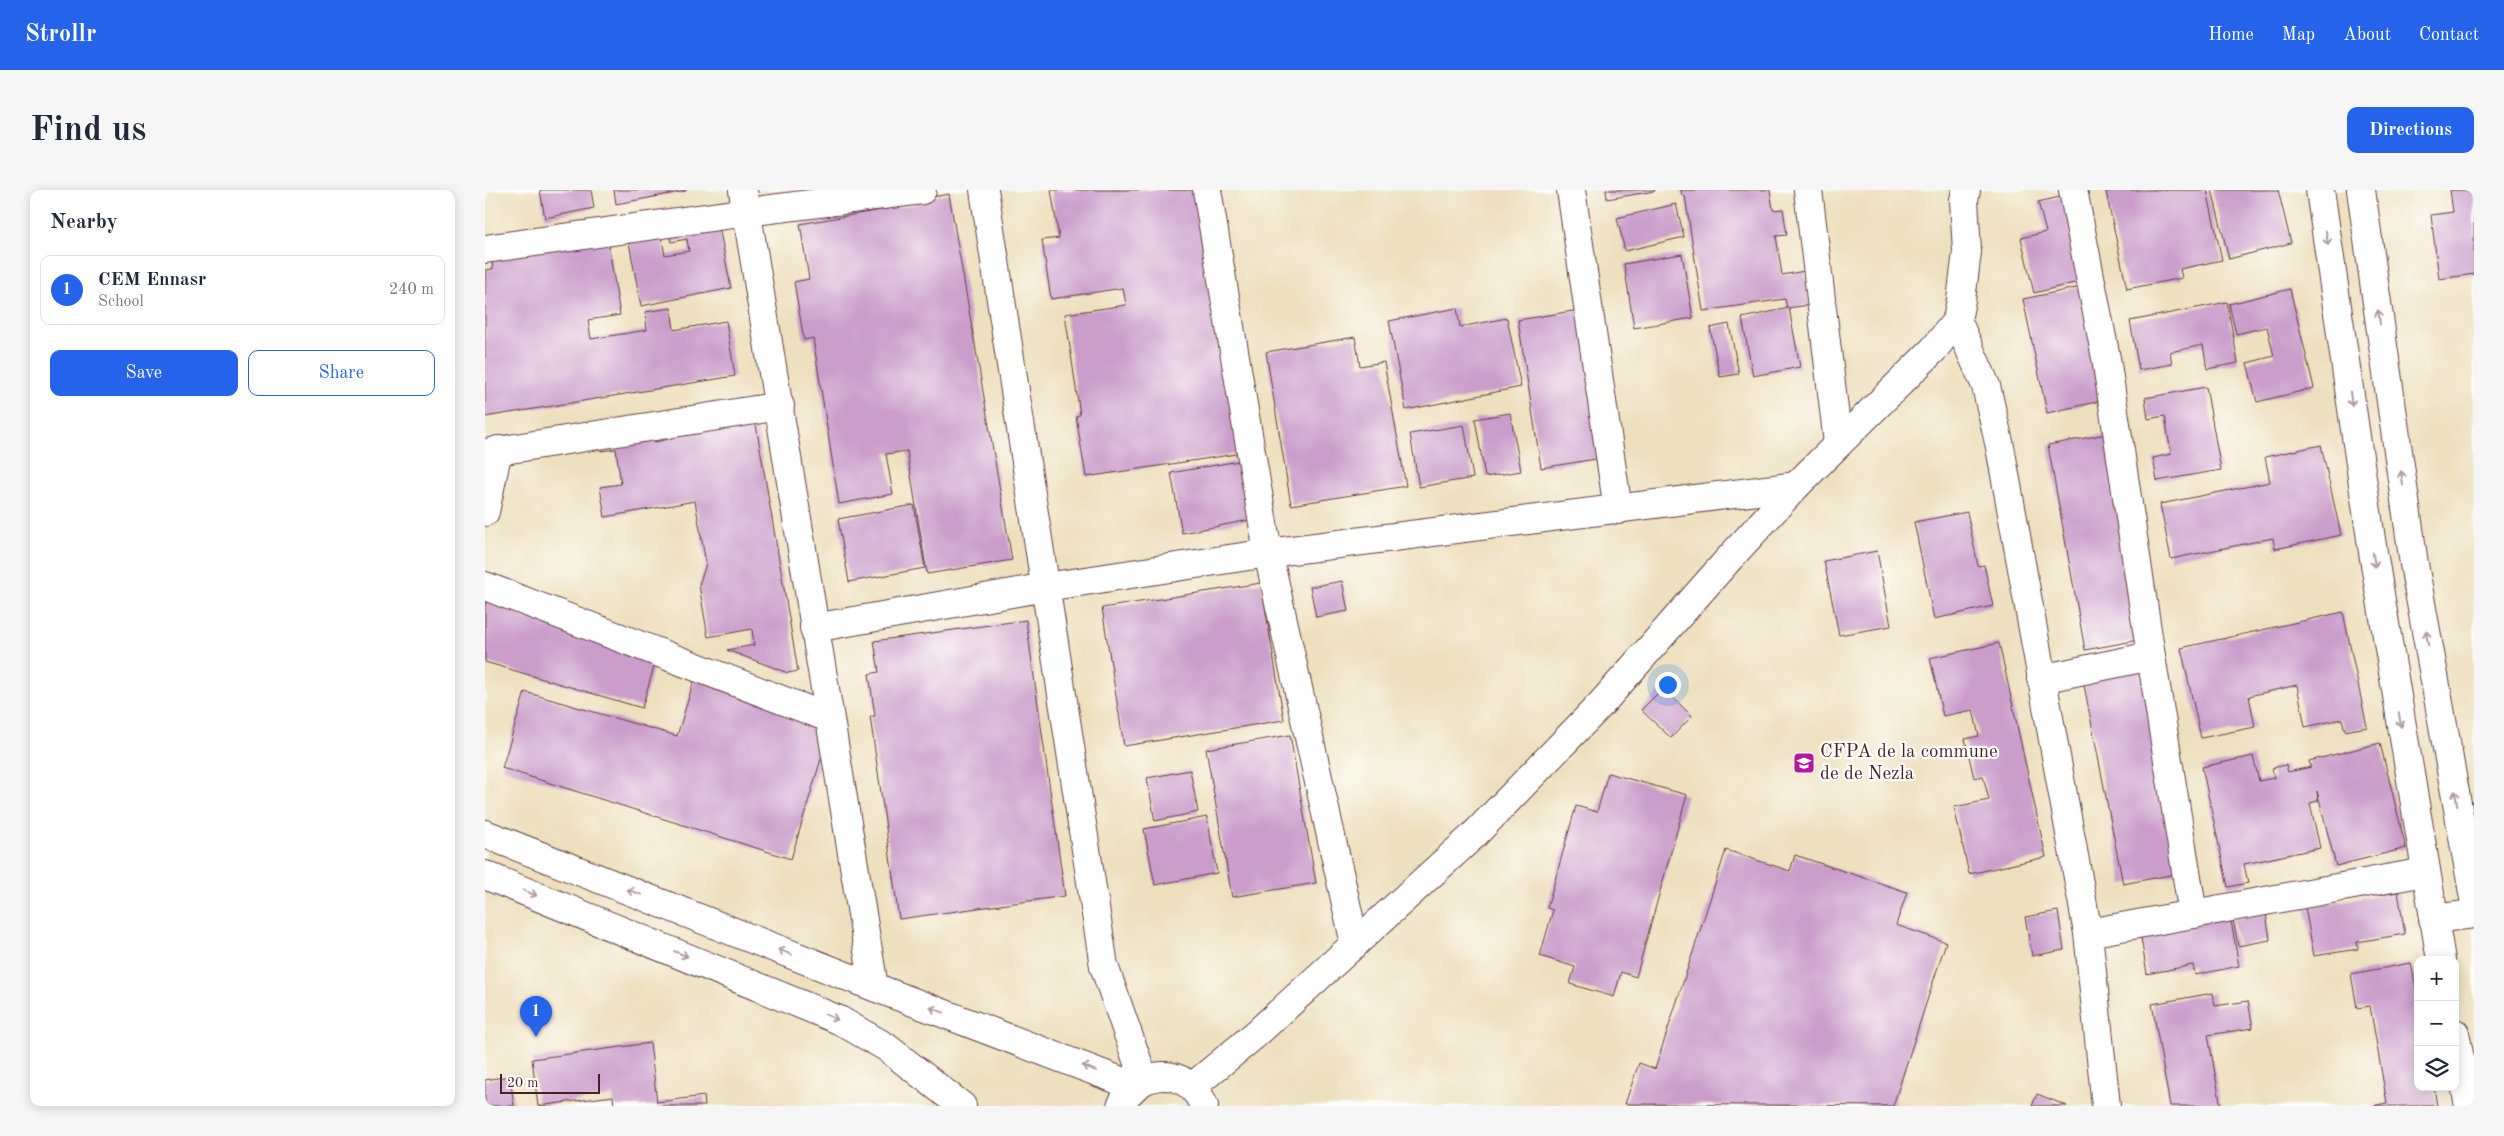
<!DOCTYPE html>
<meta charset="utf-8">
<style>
body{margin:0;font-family:"Old Standard TT",serif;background:#f6f6f7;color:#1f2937}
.controls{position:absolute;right:15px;bottom:15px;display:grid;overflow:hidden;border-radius:10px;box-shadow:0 2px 12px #0003}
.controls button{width:45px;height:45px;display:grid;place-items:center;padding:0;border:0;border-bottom:1px solid #e0e1e3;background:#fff;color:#1f2937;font:25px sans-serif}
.scale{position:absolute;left:15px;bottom:12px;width:100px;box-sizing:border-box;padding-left:5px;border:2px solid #4a1f2b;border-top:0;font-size:14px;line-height:18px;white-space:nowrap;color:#4a1f2b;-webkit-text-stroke:4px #fdfcf7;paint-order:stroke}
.you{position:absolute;left:1182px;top:494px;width:18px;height:18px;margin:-12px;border:4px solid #fff;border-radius:50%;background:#1a73e8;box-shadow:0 0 0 8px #1a73e833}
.badge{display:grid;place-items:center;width:32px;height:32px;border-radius:50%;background:#2563eb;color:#fff;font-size:16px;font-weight:700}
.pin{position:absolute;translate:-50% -41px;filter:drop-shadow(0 1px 2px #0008)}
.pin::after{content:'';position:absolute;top:26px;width:18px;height:15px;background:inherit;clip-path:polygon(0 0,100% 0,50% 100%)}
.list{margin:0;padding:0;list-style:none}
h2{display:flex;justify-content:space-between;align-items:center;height:65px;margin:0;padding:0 20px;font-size:21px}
h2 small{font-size:16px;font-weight:400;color:#747a83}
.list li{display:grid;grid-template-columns:32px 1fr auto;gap:15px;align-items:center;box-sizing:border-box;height:70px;margin:0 10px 10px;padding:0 10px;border:1px solid #e0e1e3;border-radius:10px}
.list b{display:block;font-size:19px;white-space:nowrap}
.list p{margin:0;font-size:16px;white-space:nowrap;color:#747a83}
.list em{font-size:16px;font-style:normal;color:#747a83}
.actions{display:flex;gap:10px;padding:15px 20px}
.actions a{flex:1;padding:11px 0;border:1px solid #2563eb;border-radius:10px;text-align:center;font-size:18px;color:#2563eb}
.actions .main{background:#2563eb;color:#fff}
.icon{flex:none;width:28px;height:28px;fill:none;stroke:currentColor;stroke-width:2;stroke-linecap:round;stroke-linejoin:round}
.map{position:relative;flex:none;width:1989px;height:916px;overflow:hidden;border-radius:10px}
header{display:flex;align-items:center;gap:30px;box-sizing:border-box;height:70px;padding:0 25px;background:#2563eb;color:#fff}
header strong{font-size:24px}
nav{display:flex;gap:28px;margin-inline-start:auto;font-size:18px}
.intro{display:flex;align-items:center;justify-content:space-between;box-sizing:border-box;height:120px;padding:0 30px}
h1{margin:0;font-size:35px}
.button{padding:12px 22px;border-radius:10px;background:#2563eb;color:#fff;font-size:18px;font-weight:700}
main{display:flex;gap:30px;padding:0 30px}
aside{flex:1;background:#fff;border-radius:10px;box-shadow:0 2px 12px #0003}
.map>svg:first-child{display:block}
.building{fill:#ca9dcb}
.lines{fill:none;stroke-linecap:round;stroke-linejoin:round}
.minor-casing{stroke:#623c41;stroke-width:30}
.major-casing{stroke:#623c41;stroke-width:30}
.minor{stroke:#fff;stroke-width:28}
.major{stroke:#fff;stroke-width:28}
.oneway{stroke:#ae9aa0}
.labels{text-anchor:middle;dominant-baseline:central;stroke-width:4.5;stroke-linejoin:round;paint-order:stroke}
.poi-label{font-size:19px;fill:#4a1f2b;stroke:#fdfcf7;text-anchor:start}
</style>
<header>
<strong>Strollr</strong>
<nav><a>Home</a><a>Map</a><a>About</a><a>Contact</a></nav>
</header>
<div class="intro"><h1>Find us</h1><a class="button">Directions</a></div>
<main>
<aside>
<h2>Nearby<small></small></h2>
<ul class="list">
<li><span class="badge">1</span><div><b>CEM Ennasr</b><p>School</p></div><em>240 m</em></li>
</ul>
<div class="actions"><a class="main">Save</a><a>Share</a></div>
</aside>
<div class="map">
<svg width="1989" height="916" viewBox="0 0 1989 916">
<rect width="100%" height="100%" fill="#fdfcf7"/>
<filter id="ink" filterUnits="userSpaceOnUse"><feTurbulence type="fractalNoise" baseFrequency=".02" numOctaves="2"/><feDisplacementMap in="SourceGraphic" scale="10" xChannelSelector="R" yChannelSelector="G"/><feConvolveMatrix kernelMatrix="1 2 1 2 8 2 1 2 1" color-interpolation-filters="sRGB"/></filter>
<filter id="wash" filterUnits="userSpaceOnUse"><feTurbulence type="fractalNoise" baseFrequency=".0096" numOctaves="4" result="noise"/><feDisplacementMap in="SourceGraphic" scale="20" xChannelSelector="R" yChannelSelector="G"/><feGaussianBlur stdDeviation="1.12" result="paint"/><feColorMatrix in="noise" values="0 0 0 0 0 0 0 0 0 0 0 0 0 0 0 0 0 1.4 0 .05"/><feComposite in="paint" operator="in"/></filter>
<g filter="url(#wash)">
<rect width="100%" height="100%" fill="#ede0be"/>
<g id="blocks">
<g class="building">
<polygon points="55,0 106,0 109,18 60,28"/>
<polygon points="129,0 201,0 201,1 131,14"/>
<polygon points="566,0 718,0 758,263 601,287 591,226 595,225 580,124 641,115 638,98 566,109 557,50 574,48"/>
<polygon points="1121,0 1170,0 1170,1 1122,9"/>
<polygon points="1196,0 1285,0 1288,20 1298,19 1302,45 1291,46 1297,85 1320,81 1325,115 1302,118 1300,109 1218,121 1200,6 1197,6"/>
<polygon points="1631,0 1722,0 1737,70 1695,79 1697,88 1642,99 1621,2"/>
<polygon points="1727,0 1793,0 1806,53 1744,69"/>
<polygon points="1965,0 1989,0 1989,84 1954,89 1946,25 1968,22"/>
<polygon points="464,4 527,370 442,384 422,261 401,264 408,304 354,314 328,148 319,150 309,92 324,89 315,34 431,14 430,10"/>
<polygon points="1579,6 1601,90 1549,103 1536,48 1561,42 1553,12"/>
<polygon points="1191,14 1199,47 1140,61 1132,28"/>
<polygon points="232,26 246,98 156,116 142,42 174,35 180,65 204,61 202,49 186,52 182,35"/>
<polygon points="121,40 135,125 103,130 106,149 162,140 160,122 186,118 189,140 241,131 250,186 0,227 0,80 8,79 5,59"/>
<polygon points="1197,64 1208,128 1149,138 1139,74"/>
<polygon points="1596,97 1620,210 1562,223 1538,109"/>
<polygon points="1805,99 1829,198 1772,212 1762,173 1789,166 1782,137 1751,144 1744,114"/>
<polygon points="1742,112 1753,173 1722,179 1718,155 1685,162 1687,174 1654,180 1645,131"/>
<polygon points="972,118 975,137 1022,128 1036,197 921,220 904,131"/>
<polygon points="1304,118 1315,177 1268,186 1257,128"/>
<polygon points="1100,119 1123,267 1056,278 1033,130"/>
<polygon points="1244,134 1254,184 1235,187 1225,138"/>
<polygon points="870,147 875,176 899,172 921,296 806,315 781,162"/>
<polygon points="1721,197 1736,280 1672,291 1668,268 1686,264 1680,226 1663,229 1660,208"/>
<polygon points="268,217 313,481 303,483 242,460 269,455 267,439 223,447 214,395 221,374 210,311 120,327 115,297 136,294 131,259 116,261 113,245 140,240 171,252 189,248 171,242"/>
<polygon points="1025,223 1036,281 1000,287 990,229"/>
<polygon points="979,235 988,288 934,297 925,244"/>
<polygon points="1622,244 1659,449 1600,460 1563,255"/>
<polygon points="1836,255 1856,345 1790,359 1788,348 1686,369 1675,314 1785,292 1780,267"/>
<polygon points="765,269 775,328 697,343 686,283"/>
<polygon points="429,315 440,378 364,392 353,329"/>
<polygon points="1482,322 1493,376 1499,375 1508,416 1449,429 1429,332"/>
<polygon points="1392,361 1406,436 1354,445 1339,371"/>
<polygon points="857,391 863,421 831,427 825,397"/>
<polygon points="776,393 799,530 639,556 617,418"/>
<polygon points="5,399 177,449 157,518 0,472 0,416"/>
<polygon points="1858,422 1882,537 1860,541 1857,529 1820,537 1812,495 1764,506 1770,537 1716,548 1696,458"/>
<polygon points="541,430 580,706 414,729 385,526 390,526 384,484 394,482 389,451"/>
<polygon points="1514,453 1561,667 1484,684 1469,617 1504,610 1498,586 1489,588 1480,549 1494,546 1488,520 1458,526 1445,468"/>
<polygon points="1660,478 1701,682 1638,694 1598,490"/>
<polygon points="210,487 348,529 306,669 17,578 40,502 192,546"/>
<polygon points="1178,498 1207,526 1186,548 1156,520"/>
<polygon points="805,545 831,693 747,707 721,559"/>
<polygon points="1895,553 1921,658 1851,676 1832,601 1833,611 1825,613 1835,658 1759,674 1763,693 1743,697 1717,577 1768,566 1774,591 1789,588 1787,578 1801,575 1803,582 1826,577 1824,571"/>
<polygon points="705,580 713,622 670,631 662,588"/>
<polygon points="1123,583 1202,605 1151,787 1136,782 1129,807 1085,794 1090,777 1055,766 1068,720 1062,718 1091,616 1112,622"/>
<polygon points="722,627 732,683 670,695 659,639"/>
<polygon points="1241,660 1305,681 1310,665 1422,702 1411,735 1461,752 1408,916 1140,914 1154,873 1170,879"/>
<polygon points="1913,702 1920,744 1872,752 1873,759 1829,766 1820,717"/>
<polygon points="1573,721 1579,760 1547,766 1540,727"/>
<polygon points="1781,723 1785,750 1753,756 1748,729"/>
<polygon points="1745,725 1754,776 1710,785 1708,775 1662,784 1655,742"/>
<polygon points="1926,773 1933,808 1933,897 1949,897 1952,916 1887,916 1902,913 1885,816 1872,818 1866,784"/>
<polygon points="1728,803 1730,816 1763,811 1768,838 1723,845 1736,916 1685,916 1667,814"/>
<polygon points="165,853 172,912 219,906 220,916 129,916 128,906 53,916 47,869"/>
<polygon points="25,886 29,916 0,916 0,890"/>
<polygon points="1552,904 1582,916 1547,916"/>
</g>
</g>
</g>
<g filter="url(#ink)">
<use href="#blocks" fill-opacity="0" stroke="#623c41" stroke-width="1"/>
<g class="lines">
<g class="minor-casing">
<g id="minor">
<polyline points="258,0 389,797"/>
<polyline points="499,0 619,776 659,890"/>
<polyline points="1086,0 1133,320"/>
<polyline points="1323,0 1353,253"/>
<polyline points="1588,0 1621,168 1666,466 1708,724"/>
<polyline points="0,59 262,22 437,0"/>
<polyline points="1472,130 1501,196 1515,257 1603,743 1621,916"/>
<polyline points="0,263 295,216"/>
<polyline points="0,322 13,260"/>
<polyline points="0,396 344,528"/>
<polyline points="329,438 561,397 783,363 722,0"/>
<polyline points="1556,489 1666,466"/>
<polyline points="0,644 389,797 649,896"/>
<polyline points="0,685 354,830 401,857 477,916"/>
<polyline points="1948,729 1989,724"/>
<polyline points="1603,743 1940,682"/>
<polyline points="870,754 783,363 1311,296"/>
<polyline points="707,897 771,844 989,645 1116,514 1242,371 1311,296 1449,159 1472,130 1476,110 1482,62 1479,10 1481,0"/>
<path d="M 636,916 C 653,877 703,875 719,916"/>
</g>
</g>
<g class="major-casing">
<g id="major">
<polyline points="1835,0 1887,356 1956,770"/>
<polyline points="1876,0 1929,374 1989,708"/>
<polyline points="1970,843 1984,916"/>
</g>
</g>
<use href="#minor" class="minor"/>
<use href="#major" class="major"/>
</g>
<defs><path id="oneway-shaft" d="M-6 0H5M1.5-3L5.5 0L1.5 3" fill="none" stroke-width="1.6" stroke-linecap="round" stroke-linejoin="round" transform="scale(1.25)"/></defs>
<g class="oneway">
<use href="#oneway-shaft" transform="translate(1842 48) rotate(82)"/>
<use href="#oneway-shaft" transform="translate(1894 127) rotate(-98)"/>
<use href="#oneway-shaft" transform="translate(1866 209) rotate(82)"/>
<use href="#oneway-shaft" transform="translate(1917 288) rotate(-98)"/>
<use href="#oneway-shaft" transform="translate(1889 370) rotate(81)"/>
<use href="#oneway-shaft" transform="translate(1942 448) rotate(-100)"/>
<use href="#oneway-shaft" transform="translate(1915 530) rotate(81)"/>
<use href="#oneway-shaft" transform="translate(1971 608) rotate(-100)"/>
<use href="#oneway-shaft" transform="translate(149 702) rotate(-159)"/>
<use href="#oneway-shaft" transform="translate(45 703) rotate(22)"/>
<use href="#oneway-shaft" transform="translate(300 762) rotate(-158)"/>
<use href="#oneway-shaft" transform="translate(196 764) rotate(22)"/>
<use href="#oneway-shaft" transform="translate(452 820) rotate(-160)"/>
<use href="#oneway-shaft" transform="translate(346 827) rotate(24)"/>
<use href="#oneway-shaft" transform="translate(604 878) rotate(-158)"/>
</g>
</g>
<defs>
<g id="university-square" transform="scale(1.125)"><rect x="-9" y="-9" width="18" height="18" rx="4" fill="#b5179e" stroke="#fdfcf7"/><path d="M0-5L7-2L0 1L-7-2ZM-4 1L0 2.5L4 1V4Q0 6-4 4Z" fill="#fff"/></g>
</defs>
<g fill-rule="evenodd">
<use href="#university-square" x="1319" y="573"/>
</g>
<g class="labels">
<g class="poi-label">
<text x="1335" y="562">CFPA de la commune<tspan x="1335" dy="22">de de Nezla</tspan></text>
</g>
</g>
</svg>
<div class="controls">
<button>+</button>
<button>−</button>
<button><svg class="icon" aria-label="layers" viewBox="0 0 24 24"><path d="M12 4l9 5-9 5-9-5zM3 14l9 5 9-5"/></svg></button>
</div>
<div class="scale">20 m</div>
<div class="you"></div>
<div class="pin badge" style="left:51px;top:847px">1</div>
</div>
</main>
